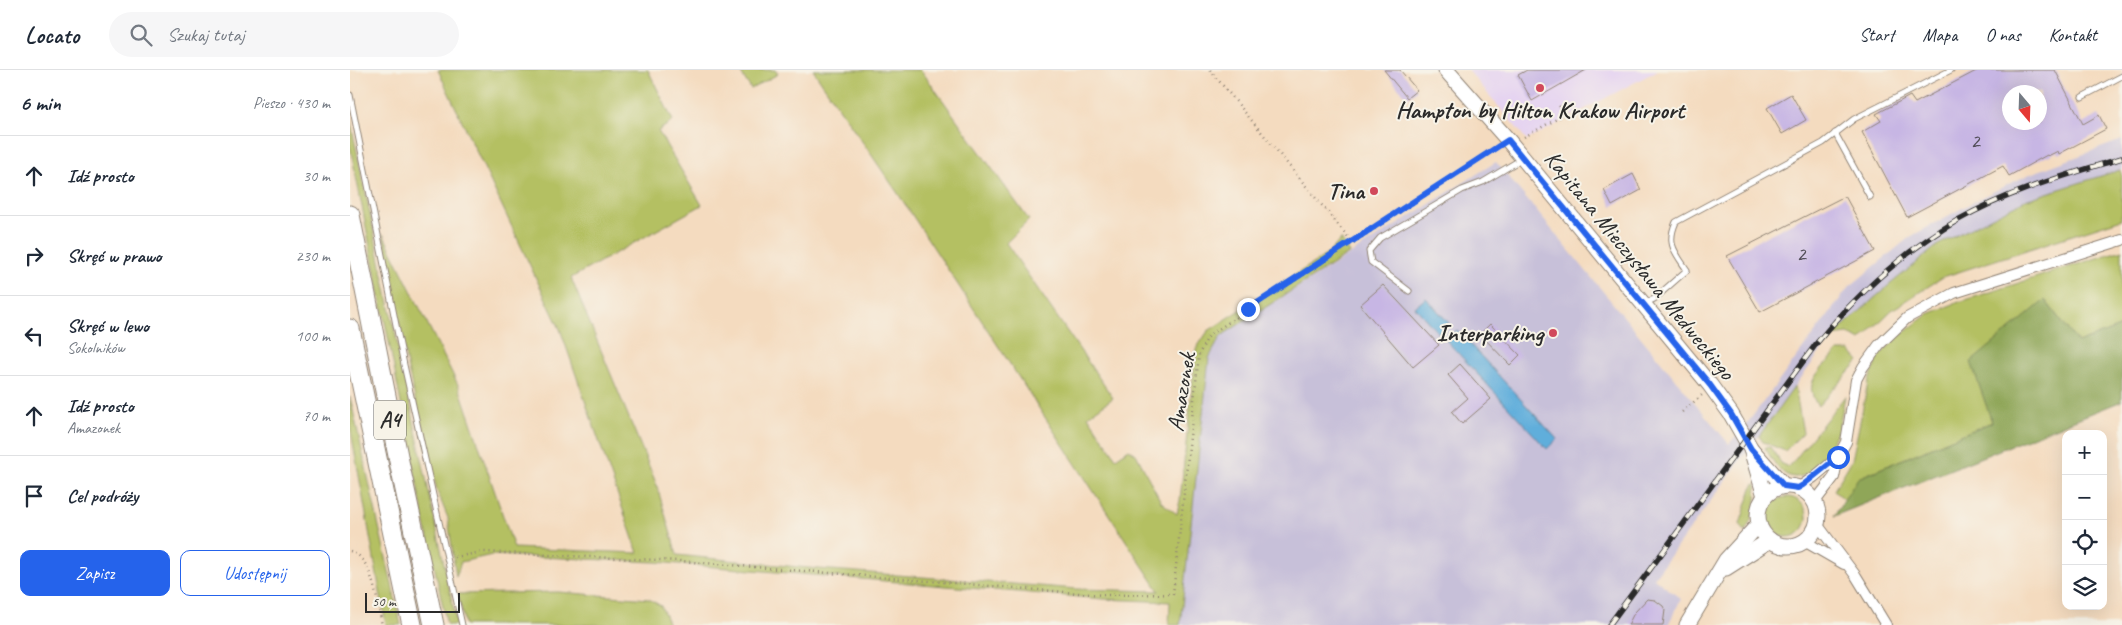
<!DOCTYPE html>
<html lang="pl">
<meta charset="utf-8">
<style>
body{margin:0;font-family:Caveat,sans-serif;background:#f6f6f7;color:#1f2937}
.controls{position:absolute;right:15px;bottom:15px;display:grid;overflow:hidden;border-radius:10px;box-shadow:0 5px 20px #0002}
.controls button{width:45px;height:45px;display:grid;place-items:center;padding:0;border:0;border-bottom:1px solid #e0e1e3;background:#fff;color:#1f2937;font:25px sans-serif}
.compass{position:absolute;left:1652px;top:15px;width:45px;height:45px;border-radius:50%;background:#fff;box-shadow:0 5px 20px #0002;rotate:161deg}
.scale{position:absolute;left:15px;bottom:12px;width:95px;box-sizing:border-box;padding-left:5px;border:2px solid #2b2b2b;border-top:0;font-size:14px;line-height:18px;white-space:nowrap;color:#2b2b2b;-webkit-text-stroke:4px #f7f3e8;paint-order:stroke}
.stop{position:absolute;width:15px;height:15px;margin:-11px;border:4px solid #2563eb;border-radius:50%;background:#fff}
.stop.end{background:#2563eb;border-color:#fff;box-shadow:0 1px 5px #0008}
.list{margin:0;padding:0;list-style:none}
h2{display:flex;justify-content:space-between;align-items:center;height:65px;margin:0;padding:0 20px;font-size:21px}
h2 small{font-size:16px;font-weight:400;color:#747a83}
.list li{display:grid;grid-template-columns:32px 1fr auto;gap:15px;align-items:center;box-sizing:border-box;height:80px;padding:0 20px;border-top:1px solid #e0e1e3}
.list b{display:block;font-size:19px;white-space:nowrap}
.list p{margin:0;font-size:16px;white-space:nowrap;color:#747a83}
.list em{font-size:16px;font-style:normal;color:#747a83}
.actions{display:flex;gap:10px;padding:15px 20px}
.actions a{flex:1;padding:11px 0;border:1px solid #2563eb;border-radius:10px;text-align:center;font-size:18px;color:#2563eb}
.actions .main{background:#2563eb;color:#fff}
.icon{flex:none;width:28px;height:28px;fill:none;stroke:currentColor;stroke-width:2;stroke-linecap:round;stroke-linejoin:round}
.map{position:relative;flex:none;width:1772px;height:555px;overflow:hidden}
header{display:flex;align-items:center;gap:30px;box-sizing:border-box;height:70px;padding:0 25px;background:#fff;border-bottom:1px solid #e0e1e3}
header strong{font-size:24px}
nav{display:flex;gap:28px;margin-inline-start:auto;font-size:18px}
.search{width:350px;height:45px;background:#f6f6f7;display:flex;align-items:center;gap:12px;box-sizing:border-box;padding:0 18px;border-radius:28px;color:#747a83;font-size:19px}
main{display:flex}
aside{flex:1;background:#fff}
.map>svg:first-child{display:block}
.built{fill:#e5d3f1}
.industrial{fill:#c7c0d9}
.green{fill:#b4c062;stroke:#707646}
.forest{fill:#8fa658;stroke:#5d6842}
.water{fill:#61aedb;stroke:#466c83}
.building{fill:#c7b6e4;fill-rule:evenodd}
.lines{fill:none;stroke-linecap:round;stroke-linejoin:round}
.lane-casing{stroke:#908375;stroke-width:7}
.street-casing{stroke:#908375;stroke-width:12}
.secondary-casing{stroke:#908375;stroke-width:17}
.highway-casing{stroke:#908375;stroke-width:21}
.path{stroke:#908375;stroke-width:2.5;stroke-dasharray:1 4;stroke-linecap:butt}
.lane{stroke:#fff;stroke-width:5}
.street{stroke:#fff;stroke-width:10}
.secondary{stroke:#fff;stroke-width:15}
.highway{stroke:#fff;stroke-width:19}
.rail-casing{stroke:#2b2b2b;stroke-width:5.5}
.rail{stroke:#f7f3e8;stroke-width:4;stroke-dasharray:11;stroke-linecap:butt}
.route{stroke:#2563eb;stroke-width:6}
.poi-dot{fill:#d1495b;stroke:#f7f3e8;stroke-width:2}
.labels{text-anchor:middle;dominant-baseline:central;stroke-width:4;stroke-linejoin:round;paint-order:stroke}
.number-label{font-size:21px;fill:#524e59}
.shield{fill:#f7f3e8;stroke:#686764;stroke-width:1}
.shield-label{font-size:22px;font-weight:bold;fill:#2b2b2b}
.poi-label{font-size:24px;font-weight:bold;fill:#2b2b2b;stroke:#f7f3e8;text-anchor:end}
.street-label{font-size:24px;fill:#2b2b2b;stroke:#f7f3e8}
</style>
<header>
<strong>Locato</strong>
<div class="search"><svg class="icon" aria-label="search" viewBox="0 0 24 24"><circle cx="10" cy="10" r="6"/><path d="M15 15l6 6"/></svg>Szukaj tutaj</div>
<nav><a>Start</a><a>Mapa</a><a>O nas</a><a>Kontakt</a></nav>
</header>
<main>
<aside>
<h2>6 min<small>Pieszo · 430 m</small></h2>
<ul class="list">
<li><svg class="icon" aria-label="ahead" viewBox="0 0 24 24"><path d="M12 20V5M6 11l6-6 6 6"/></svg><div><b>Idź prosto</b></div><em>30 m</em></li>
<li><svg class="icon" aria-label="right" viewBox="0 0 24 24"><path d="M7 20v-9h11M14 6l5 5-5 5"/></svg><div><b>Skręć w prawo</b></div><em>230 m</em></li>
<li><svg class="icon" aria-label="left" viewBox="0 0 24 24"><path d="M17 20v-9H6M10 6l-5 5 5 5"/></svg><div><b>Skręć w lewo</b><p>Sokolników</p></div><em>100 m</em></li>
<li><svg class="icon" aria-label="ahead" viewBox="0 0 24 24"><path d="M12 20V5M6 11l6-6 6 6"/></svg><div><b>Idź prosto</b><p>Amazonek</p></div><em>70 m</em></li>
<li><svg class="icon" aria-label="arrive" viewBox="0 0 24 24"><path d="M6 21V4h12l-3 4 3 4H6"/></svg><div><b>Cel podróży</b></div></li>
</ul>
<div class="actions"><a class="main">Zapisz</a><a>Udostępnij</a></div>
</aside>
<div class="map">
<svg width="1772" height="555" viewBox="0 0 1772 555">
<rect width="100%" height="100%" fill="#f7f3e8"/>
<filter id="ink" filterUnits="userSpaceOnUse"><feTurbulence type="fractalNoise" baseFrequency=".02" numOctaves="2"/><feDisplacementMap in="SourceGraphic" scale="10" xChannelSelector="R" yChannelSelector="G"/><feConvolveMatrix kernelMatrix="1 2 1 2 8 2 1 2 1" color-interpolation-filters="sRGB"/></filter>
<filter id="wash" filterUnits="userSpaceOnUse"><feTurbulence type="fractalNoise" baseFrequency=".0096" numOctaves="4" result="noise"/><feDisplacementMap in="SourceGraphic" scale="20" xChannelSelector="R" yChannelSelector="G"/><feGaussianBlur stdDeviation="1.12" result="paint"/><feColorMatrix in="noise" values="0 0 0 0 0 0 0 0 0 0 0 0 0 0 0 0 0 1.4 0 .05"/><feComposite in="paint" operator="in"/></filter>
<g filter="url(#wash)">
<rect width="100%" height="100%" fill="#f4dbbf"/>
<polygon class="built" points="1118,0 1308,0 1177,70"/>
<polygon class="industrial" points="1772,70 1772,99 1675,130 1538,216 1482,266 1304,508 1331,529 1318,555 830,555 859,288 871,266 1146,92 1379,374 1399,351 1499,217 1560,167 1632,127 1680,104"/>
<g class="green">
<polygon points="88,0 298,0 323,51 308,61 352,135 221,208 306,413 327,485 469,499 727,519 809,521 549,125 463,0 571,0 679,150 656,173 763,328 738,346 766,388 779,379 786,384 811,432 827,444 830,430 846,279 858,261 979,183 991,169 1000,183 871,266 859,288 830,555 819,555 820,532 753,529 305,492 142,485 111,492 106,507 98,448 87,421 57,295 33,164 109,317 164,478 288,483 210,259"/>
<polygon points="389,0 425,0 428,4 401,19"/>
<polygon points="0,49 107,555 97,555 75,454 0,76"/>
<polygon points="1770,100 1772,106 1772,149 1593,207 1542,240 1511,270 1498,264 1482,266 1538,216 1588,175 1675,130"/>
<polygon points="1772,180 1772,256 1728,273 1695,230 1642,352 1508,408 1495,430 1484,420 1502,390 1518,313 1529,286 1547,268 1578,244 1606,233"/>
<path d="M 1488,281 L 1500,281 L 1509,291 L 1468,336 C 1451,311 1471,301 1488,281 Z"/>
<polygon points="1445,316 1453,363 1435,381 1413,372 1409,366"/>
<path d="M 1495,326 C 1493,336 1491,347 1489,357 C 1483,374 1460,417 1437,405 C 1427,400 1421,387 1415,378 L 1420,377 L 1432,394 L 1439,397 Z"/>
<polygon points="0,327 51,555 36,555 0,356"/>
<path d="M 1406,414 C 1408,430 1404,447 1395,462 L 1390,454 L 1403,415 Z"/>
<circle cx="1437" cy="447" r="20"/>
<polygon points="208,522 299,529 311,536 319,555 115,555 108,524"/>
</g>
<polygon class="forest" points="1695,230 1728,273 1772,256 1772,331 1484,446 1508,408 1642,352 1621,292"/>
<g class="water">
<polygon points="1076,228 1099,253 1088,263 1065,237"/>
<polygon points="1107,260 1207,369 1197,379 1096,270"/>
</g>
<g id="blocks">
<g class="building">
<polygon points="1034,0 1050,0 1067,20 1057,28"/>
<polygon points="1177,0 1236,0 1182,31 1168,5"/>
<path d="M 1628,0 L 1705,0 L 1733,54 L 1749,45 L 1756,59 L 1709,84 L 1708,81 L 1698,86 L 1697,85 L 1659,106 L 1653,96 L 1557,147 L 1512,62 L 1531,51 L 1526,44 L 1560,26 L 1565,33 ZM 1660,22 L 1690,22 L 1690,52 L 1660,52 Z"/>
<polygon points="1441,24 1456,50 1432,64 1417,38"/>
<polygon points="1283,104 1291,120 1262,136 1254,120"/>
<polygon points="1495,126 1525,181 1410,242 1377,186"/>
<polygon points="1033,215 1089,275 1063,297 1010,235"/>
<polygon points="1140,254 1170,285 1160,295 1130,264"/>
<polygon points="1110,294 1141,329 1112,354 1102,342 1118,328 1098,305"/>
<polygon points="1297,529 1305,530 1313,536 1315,540 1313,555 1278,555 1284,543"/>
</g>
</g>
</g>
<g filter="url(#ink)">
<use href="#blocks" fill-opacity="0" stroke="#908375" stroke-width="1"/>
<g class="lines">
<g class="lane-casing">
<g id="lane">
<polyline points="0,25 54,295 112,555"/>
<polyline points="1732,27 1772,6"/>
<polyline points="1485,63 1520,127"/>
<polyline points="1059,221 1021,192 1019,181 1030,168 1112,120 1133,112 1170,90"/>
<path d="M 1296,233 L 1304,229 L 1337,200 C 1325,182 1316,174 1326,152 L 1473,73 L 1504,49 L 1601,0"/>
</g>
</g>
<g class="street-casing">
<g id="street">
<polyline points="1448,418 1464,407 1488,387"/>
<polyline points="1464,433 1484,407 1488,387 1496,372 1506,310 1513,297 1529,275 1557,248 1604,223 1772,170"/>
<polyline points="1467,454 1506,506 1536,555"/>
<polyline points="1454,471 1494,494"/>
</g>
</g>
<g class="secondary-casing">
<g id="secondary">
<polyline points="1096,0 1158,70 1360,315 1381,344 1401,379 1415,426"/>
<polyline points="1401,379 1434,416"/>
<circle cx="1438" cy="446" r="30"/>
<polyline points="1376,498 1420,470"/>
<polyline points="1337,555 1376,490 1409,454"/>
</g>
</g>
<g class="highway-casing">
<g id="highway">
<polyline points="0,145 51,401 84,555"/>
<polyline points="0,259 62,555"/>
</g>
</g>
<g class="path">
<polyline points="860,0 1003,173 1148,77"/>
<polyline points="1174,67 1214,45 1209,35"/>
<polyline points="1332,342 1352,325"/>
<path d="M 0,481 C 23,487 27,533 32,555"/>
<polyline points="105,487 133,482 330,491 753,525 823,524 849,284 859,265 1003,173"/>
</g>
<use href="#lane" class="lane"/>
<use href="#street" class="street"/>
<use href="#secondary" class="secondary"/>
<use href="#highway" class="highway"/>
<g class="rail-casing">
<path id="rail" d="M 1259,555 L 1466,274 C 1506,225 1553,182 1608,150 C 1659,121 1717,105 1772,88"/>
</g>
<use href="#rail" class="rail"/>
</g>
</g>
<g class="lines" filter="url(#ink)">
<polyline class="route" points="898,239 1158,70 1360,315 1381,344 1401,379 1434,416 1448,418 1453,415 1488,387"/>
</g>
<g class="poi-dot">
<circle cx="1190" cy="18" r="5"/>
<circle cx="1024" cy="121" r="5"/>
<circle cx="1203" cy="263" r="5"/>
</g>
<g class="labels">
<g class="number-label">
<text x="1625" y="71">2</text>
<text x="1451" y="184">2</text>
</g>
<rect class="shield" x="24" y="330.5" width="32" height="39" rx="4"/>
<g class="shield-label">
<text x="40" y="350">A4</text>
</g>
<g class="poi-label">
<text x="1190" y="40" text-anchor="middle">Hampton by Hilton Krakow Airport</text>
<text x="1014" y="121">Tina</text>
<text x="1193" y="263">Interparking</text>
</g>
<g class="street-label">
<text transform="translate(1290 195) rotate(51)">Kapitana Mieczysława Medweckiego</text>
<text transform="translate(831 322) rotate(-81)">Amazonek</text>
</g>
</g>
</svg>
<div class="controls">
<button>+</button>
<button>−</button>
<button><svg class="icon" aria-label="locate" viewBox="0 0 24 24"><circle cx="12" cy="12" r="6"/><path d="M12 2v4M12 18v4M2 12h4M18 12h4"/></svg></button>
<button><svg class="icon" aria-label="layers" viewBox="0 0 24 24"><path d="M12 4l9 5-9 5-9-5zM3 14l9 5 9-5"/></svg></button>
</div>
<svg class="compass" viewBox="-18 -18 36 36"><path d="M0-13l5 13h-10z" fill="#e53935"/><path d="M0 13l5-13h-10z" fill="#747a83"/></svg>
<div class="scale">50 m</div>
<div class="stop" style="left:1488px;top:387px"></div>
<div class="stop end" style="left:898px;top:239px"></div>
</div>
</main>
